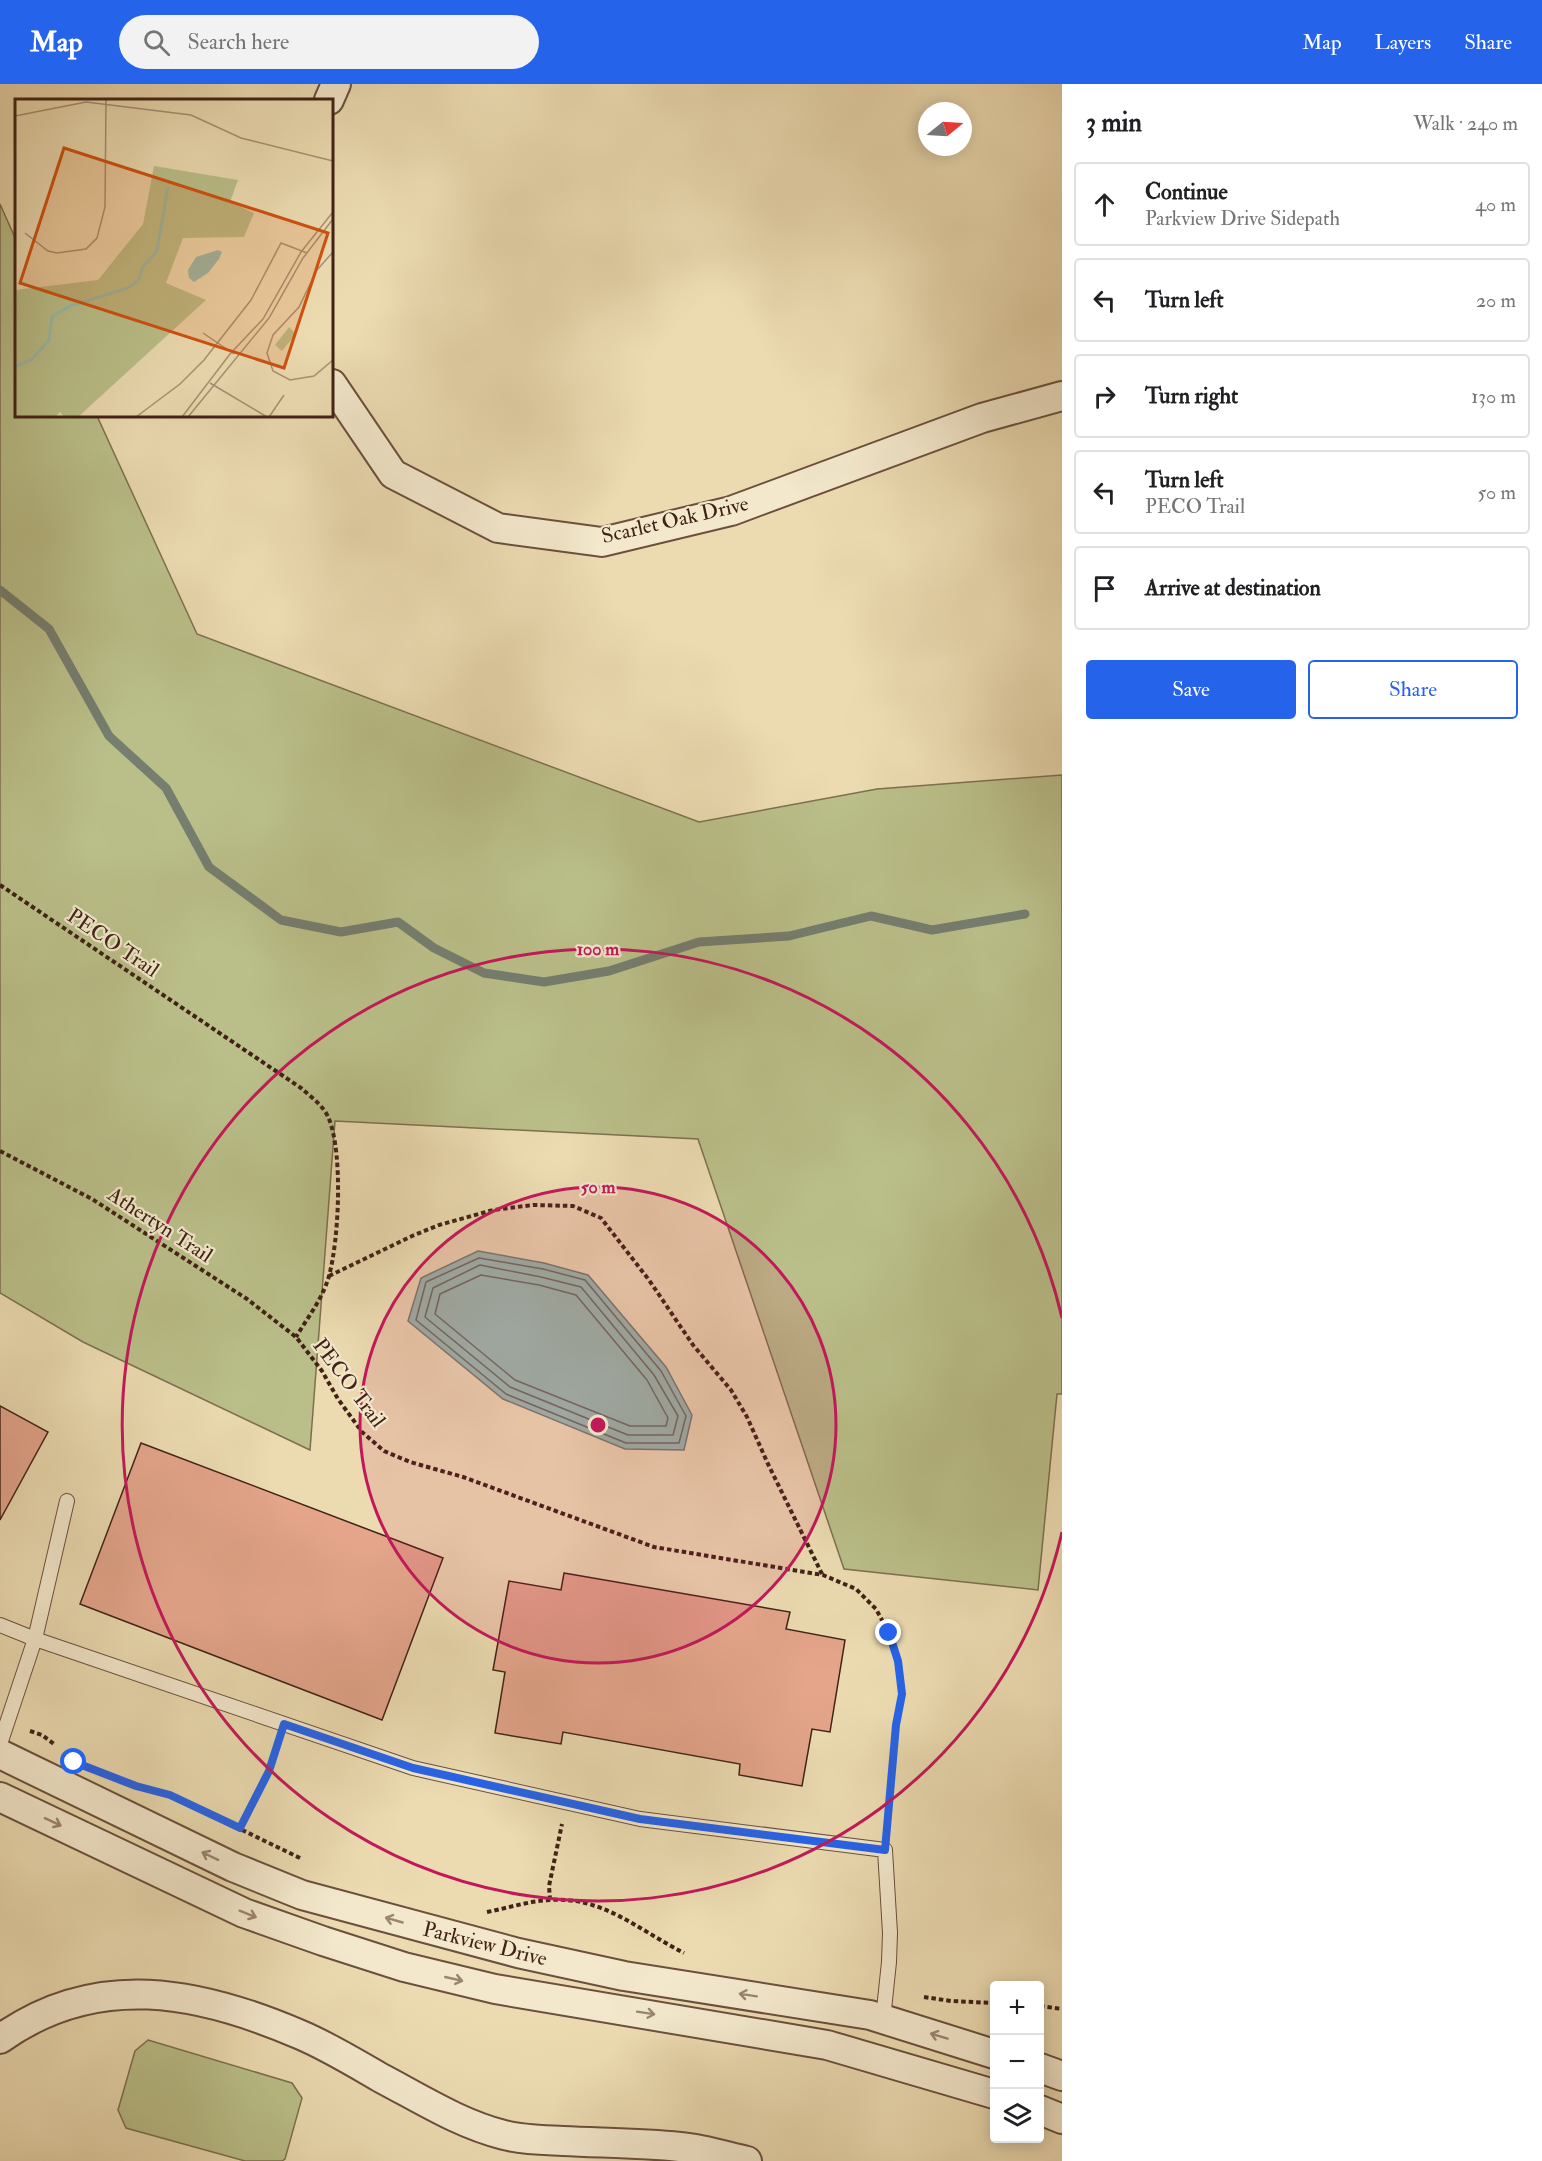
<!DOCTYPE html>
<meta charset="utf-8">
<style>
body{margin:0;font-family:"IM FELL Double Pica",serif;background:#f2f2f2;color:#202124}
.controls{position:absolute;right:18px;bottom:18px;display:grid;overflow:hidden;border-radius:6px;box-shadow:0 3px 15px #0003}
.controls button{width:54px;height:54px;display:grid;place-items:center;padding:0;border:0;border-bottom:2px solid #e0e0e0;background:#fff;color:#202124;font:30px sans-serif}
.compass{position:absolute;left:918px;top:18px;width:54px;height:54px;border-radius:50%;background:#fff;box-shadow:0 3px 15px #0003;rotate:72deg}
.stop{position:absolute;width:18px;height:18px;margin:-14px;border:4px solid #2563eb;border-radius:50%;background:#fff}
.stop.end{background:#2563eb;border-color:#fff;box-shadow:0 2px 6px #0008}
.list{margin:0;padding:0;list-style:none}
h2{display:flex;justify-content:space-between;align-items:center;height:78px;margin:0;padding:0 24px;font-size:26px}
h2 small{font-size:20px;font-weight:400;color:#757577}
.list li{display:grid;grid-template-columns:39px 1fr auto;gap:18px;align-items:center;box-sizing:border-box;height:84px;margin:0 12px 12px;padding:0 12px;border:2px solid #e0e0e0;border-radius:6px}
.list b{display:block;font-size:22px;white-space:nowrap}
.list p{margin:0;font-size:20px;white-space:nowrap;color:#757577}
.list em{font-size:20px;font-style:normal;color:#757577}
.actions{display:flex;gap:12px;padding:18px 24px}
.actions a{flex:1;padding:14px 0;border:2px solid #2563eb;border-radius:6px;text-align:center;font-size:21px;color:#2563eb}
.actions .main{background:#2563eb;color:#fff}
.icon{flex:none;width:33px;height:33px;fill:none;stroke:currentColor;stroke-width:2;stroke-linecap:round;stroke-linejoin:round}
.map{position:relative;flex:none;width:1062px;height:2077px;overflow:hidden}
header{display:flex;align-items:center;gap:36px;box-sizing:border-box;height:84px;padding:0 30px;background:#2563eb;color:#fff}
header strong{font-size:28px}
nav{display:flex;gap:33px;margin-inline-start:auto;font-size:21px}
.search{width:420px;height:54px;background:#f2f2f2;display:flex;align-items:center;gap:15px;box-sizing:border-box;padding:0 21px;border-radius:33px;color:#757577;font-size:22px}
main{display:flex}
aside{flex:1;background:#fff}
.map>svg:first-child{display:block}
.green{fill:#babf89;stroke:#7d7050;stroke-width:1.5}
.water{fill:#9ba;stroke:#757e6f;stroke-width:1.5}
.lines{fill:none;stroke-linecap:round;stroke-linejoin:round}
.shore{stroke:#6c6e60;stroke-width:1.5}
.stream{stroke:#757e6f;stroke-width:9}
.building{fill:#e4a58b;stroke:#402216;stroke-width:1.5}
.lane-casing{stroke:#6b503d;stroke-width:16}
.street-casing{stroke:#6b503d;stroke-width:32}
.path{stroke:#402216;stroke-width:4;stroke-dasharray:4.5 3;stroke-linecap:butt}
.lane{stroke:#f3e8cc;stroke-width:14}
.street{stroke:#f3e8cc;stroke-width:28}
.oneway{stroke:#9a8571}
.route{stroke:#2563eb;stroke-width:8}
.ring{fill:none;stroke:#c2185b;stroke-width:3}
.labels{text-anchor:middle;dominant-baseline:central;stroke-width:4.5;stroke-linejoin:round;paint-order:stroke}
.street-label{font-size:21px;fill:#402216;stroke:#f3e8cc}
.inset-river{fill:none;stroke:#9ba;stroke-width:3}
.inset-road{fill:none;stroke:#a79173;stroke-width:1.5}
.view{fill:#cf510e;fill-opacity:0.15;stroke:#cf510e;stroke-width:3}
.inset-edge{fill:none;stroke:#402216;stroke-width:3}
.centre{fill:#c2185b;stroke:#f3e8cc;stroke-width:3}
.ring-label{font-size:18px;text-anchor:middle;font-weight:bold;fill:#c2185b;stroke:#f3e8cc;stroke-width:4.5;stroke-linejoin:round;paint-order:stroke}
</style>
<header>
<strong>Map</strong>
<div class="search"><svg class="icon" aria-label="search" viewBox="0 0 24 24"><circle cx="10" cy="10" r="6"/><path d="M15 15l6 6"/></svg>Search here</div>
<nav><a>Map</a><a>Layers</a><a>Share</a></nav>
</header>
<main>
<div class="map">
<svg width="1062" height="2077" viewBox="0 0 1062 2077">
<rect width="100%" height="100%" fill="#ecdbb1"/>
<filter id="stains"><feTurbulence type="fractalNoise" baseFrequency=".00333" numOctaves="4"/><feColorMatrix values="0 0 0 0 .2 0 0 0 0 .09 0 0 0 0 .02 0 0 0 .5 -.17"/></filter>
<radialGradient id="worn" r=".72"><stop offset=".6" stop-color="#630" stop-opacity="0"/><stop offset="1" stop-color="#630" stop-opacity=".3"/></radialGradient>
<g class="green">
<polygon points="0,120 16,156 16,332 97,332 197,550 699,738 877,705 1062,691 1062,1310 1057,1310 1038,1506 844,1485 698,1055 335,1037 310,1366 83,1258 0,1209"/>
<polygon points="148,1956 292,1999 302,2014 285,2075 282,2077 245,2077 126,2044 118,2026 135,1967"/>
</g>
<polygon class="water" points="478,1167 544,1179 588,1191 666,1283 692,1331 684,1366 625,1365 503,1315 408,1237 421,1194"/>
<g class="lines">
<g class="shore">
<polygon points="479,1174 543,1185 585,1196 661,1287 686,1332 679,1359 626,1359 506,1310 416,1236 426,1198"/>
<polygon points="480,1181 541,1193 581,1203 654,1291 678,1332 673,1351 628,1351 510,1303 425,1233 433,1204"/>
<polygon points="481,1191 539,1201 576,1211 647,1296 668,1334 666,1342 630,1342 515,1296 435,1230 440,1210"/>
</g>
<polyline class="stream" points="0,506 49,545 109,652 166,704 209,783 281,836 341,848 398,838 434,864 484,889 544,898 609,887 699,858 789,852 871,832 932,846 1025,830"/>
</g>
<g class="building">
<polygon points="0,1322 48,1348 0,1436"/>
<polygon points="141,1359 443,1474 382,1636 80,1520"/>
<polygon points="564,1489 790,1528 786,1545 845,1556 830,1648 812,1645 802,1702 739,1691 740,1680 563,1648 561,1660 495,1649 505,1588 493,1586 509,1497 561,1506"/>
</g>
<g class="lines">
<g class="lane-casing">
<g id="lane">
<polyline points="0,1541 35,1555 413,1684 640,1735 885,1766 890,1849 889,1878 883,1935"/>
<polyline points="0,1660 35,1555 67,1417"/>
</g>
</g>
<g class="street-casing">
<g id="street">
<polyline points="329,16 336,0"/>
<polyline points="332,300 393,390 498,444 602,458 731,427 982,334 1062,312"/>
<polyline points="0,1670 233,1783 302,1811 518,1869 624,1892 870,1931 994,1970"/>
<polyline points="0,1713 244,1829 323,1857 404,1883 495,1905 827,1961 994,2010"/>
<path d="M 0,1955 C 96,1886 199,1907 301,1951 C 329,1963 355,1979 381,1994 C 421,2015 460,2040 504,2051 C 523,2056 543,2056 563,2057 C 602,2059 641,2059 680,2063 C 703,2065 725,2072 747,2077"/>
<polyline points="1040,1984 1062,1992"/>
<polyline points="1040,2026 1062,2035"/>
</g>
</g>
<g class="path">
<path d="M 0,801 L 301,1004 C 311,1013 324,1022 329,1035 C 343,1070 339,1155 329,1192 C 323,1214 308,1233 296,1253"/>
<polyline points="0,1067 92,1115 247,1215 296,1253 322,1287 338,1315 362,1348 384,1367 410,1378 463,1393 654,1463 823,1491 856,1505 876,1525 889,1549 898,1577 902,1609 896,1641 887,1743"/>
<polyline points="329,1192 412,1152 439,1141 493,1126 533,1121 573,1122 601,1134 649,1196 693,1261 731,1306 747,1333 768,1380 822,1490"/>
<polyline points="30,1647 42,1651 54,1660"/>
<polyline points="146,1704 170,1711 302,1775"/>
<polyline points="240,1744 269,1687 278,1660"/>
<polyline points="550,1816 549,1802 562,1740"/>
<path d="M 487,1828 C 508,1824 529,1817 550,1816 C 603,1812 640,1847 684,1869"/>
<polyline points="924,1913 951,1917 994,1919"/>
<polyline points="1040,1922 1062,1925"/>
</g>
<use href="#lane" class="lane"/>
<use href="#street" class="street"/>
</g>
<defs><path id="oneway-shaft" d="M-6 0H5M1.5-3L5.5 0L1.5 3" fill="none" stroke-width="1.6" stroke-linecap="round" stroke-linejoin="round" transform="scale(1.5)"/></defs>
<g class="oneway">
<use href="#oneway-shaft" transform="translate(53 1738) rotate(25)"/>
<use href="#oneway-shaft" transform="translate(210 1772) rotate(-154)"/>
<use href="#oneway-shaft" transform="translate(248 1830) rotate(22)"/>
<use href="#oneway-shaft" transform="translate(394 1836) rotate(-164)"/>
<use href="#oneway-shaft" transform="translate(454 1895) rotate(13)"/>
<use href="#oneway-shaft" transform="translate(748 1911) rotate(-171)"/>
<use href="#oneway-shaft" transform="translate(646 1929) rotate(9)"/>
<use href="#oneway-shaft" transform="translate(939 1952) rotate(-163)"/>
</g>
<g class="lines">
<polyline class="route" points="74,1678 136,1702 170,1711 240,1744 269,1687 284,1640 413,1684 640,1735 885,1766 896,1641 902,1610 898,1577 889,1549"/>
</g>
<circle cx="598" cy="1341" r="238" fill="#c2185b" fill-opacity=".12"/>
<g class="ring">
<circle cx="598" cy="1341" r="238"/>
<path d="M1062 1448A476 476 0 1 1 1062 1234"/>
</g>
<g class="labels">
<g class="street-label">
<text transform="translate(675 436) rotate(-13)">Scarlet Oak Drive</text>
<text transform="translate(113 859) rotate(34)">PECO Trail</text>
<text transform="translate(160 1141) rotate(33)">Athertyn Trail</text>
<text transform="translate(349 1299) rotate(53)">PECO Trail</text>
<text transform="translate(485 1860) rotate(14)">Parkview Drive</text>
</g>
</g>
<g transform="translate(15 15)">
<rect width="318" height="318" fill="#ecdbb1"/>
<path d="M 139,67 L 223,81 L 215,103 L 239,114 L 229,138 L 168,139 L 151,184 L 191,201 L 63,318 L 49,318 L 45,313 L 40,318 L 0,318 L 0,191 L 83,181 L 128,125 ZM 274,228 L 281,235 L 267,252 L 260,246 Z" fill="#babf89"/>
<path d="M 203,151 L 207,153 L 204,160 L 193,174 L 179,183 L 174,179 L 173,171 L 181,158 Z" fill="#9ba"/>
<path class="inset-river" d="M 0,268 L 17,260 L 34,241 L 37,218 L 55,207 L 113,189 L 123,182 L 128,168 L 142,152 L 153,88"/>
<path class="inset-road" d="M 0,17 L 71,3 L 176,16 L 226,39 L 318,62M 10,134 L 33,152 L 42,154 L 71,150 L 82,139 L 90,108 L 91,0M 318,153 L 302,171 L 284,208 L 258,236 L 252,254 L 258,272 L 275,281 L 299,277 L 318,261M 188,234 L 219,255M 195,284 L 252,318M 121,318 L 165,285 L 189,261 L 236,201 L 266,144 L 292,154M 167,318 L 215,255 L 248,220 L 286,153 L 318,113M 173,318 L 254,219 L 288,159 L 318,120M 254,318 L 269,296"/>
<path class="view" d="M 49,49 L 313,134 L 269,269 L 5,184 Z"/>
<rect width="318" height="318" class="inset-edge"/>
</g>
<circle cx="598" cy="1341" r="9" class="centre"/>
<g class="ring-label">
<text x="598" y="871">100 m</text>
<text x="598" y="1109">50 m</text>
</g>
<rect width="100%" height="100%" filter="url(#stains)"/>
<rect width="100%" height="100%" fill="url(#worn)"/>
</svg>
<div class="controls">
<button>+</button>
<button>−</button>
<button><svg class="icon" aria-label="layers" viewBox="0 0 24 24"><path d="M12 4l9 5-9 5-9-5zM3 14l9 5 9-5"/></svg></button>
</div>
<svg class="compass" viewBox="-18 -18 36 36"><path d="M0-13l5 13h-10z" fill="#e53935"/><path d="M0 13l5-13h-10z" fill="#757577"/></svg>
<div class="stop" style="left:74px;top:1678px"></div>
<div class="stop end" style="left:889px;top:1549px"></div>
</div>
<aside>
<h2>3 min<small>Walk · 240 m</small></h2>
<ul class="list">
<li><svg class="icon" aria-label="ahead" viewBox="0 0 24 24"><path d="M12 20V5M6 11l6-6 6 6"/></svg><div><b>Continue</b><p>Parkview Drive Sidepath</p></div><em>40 m</em></li>
<li><svg class="icon" aria-label="left" viewBox="0 0 24 24"><path d="M17 20v-9H6M10 6l-5 5 5 5"/></svg><div><b>Turn left</b></div><em>20 m</em></li>
<li><svg class="icon" aria-label="right" viewBox="0 0 24 24"><path d="M7 20v-9h11M14 6l5 5-5 5"/></svg><div><b>Turn right</b></div><em>130 m</em></li>
<li><svg class="icon" aria-label="left" viewBox="0 0 24 24"><path d="M17 20v-9H6M10 6l-5 5 5 5"/></svg><div><b>Turn left</b><p>PECO Trail</p></div><em>50 m</em></li>
<li><svg class="icon" aria-label="arrive" viewBox="0 0 24 24"><path d="M6 21V4h12l-3 4 3 4H6"/></svg><div><b>Arrive at destination</b></div></li>
</ul>
<div class="actions"><a class="main">Save</a><a>Share</a></div>
</aside>
</main>
